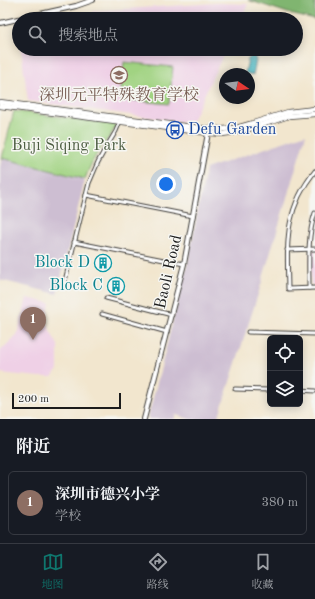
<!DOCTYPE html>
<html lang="zh">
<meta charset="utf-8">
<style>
body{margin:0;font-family:"Old Standard TT","Noto Serif SC",serif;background:#20242c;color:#f1f3f6}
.controls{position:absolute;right:12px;bottom:12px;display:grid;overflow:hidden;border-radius:6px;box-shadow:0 2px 10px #0003}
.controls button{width:36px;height:36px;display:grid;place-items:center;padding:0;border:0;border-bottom:1px solid #363941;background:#171b24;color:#f1f3f6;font:20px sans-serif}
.compass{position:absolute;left:219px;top:68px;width:36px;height:36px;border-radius:50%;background:#171b24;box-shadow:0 2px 10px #0003;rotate:103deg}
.scale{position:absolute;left:12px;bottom:10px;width:109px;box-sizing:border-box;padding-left:4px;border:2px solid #1c1c1c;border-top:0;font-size:11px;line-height:14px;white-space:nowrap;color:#1c1c1c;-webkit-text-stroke:3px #f6f6f2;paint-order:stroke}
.you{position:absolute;left:166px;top:184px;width:14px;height:14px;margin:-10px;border:3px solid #fff;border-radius:50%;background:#1a73e8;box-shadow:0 0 0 6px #1a73e833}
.badge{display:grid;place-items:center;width:26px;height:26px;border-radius:50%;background:#0f766e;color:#fff;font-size:13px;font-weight:700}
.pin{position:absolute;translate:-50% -33px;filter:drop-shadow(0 1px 2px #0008)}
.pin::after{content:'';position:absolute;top:21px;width:14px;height:12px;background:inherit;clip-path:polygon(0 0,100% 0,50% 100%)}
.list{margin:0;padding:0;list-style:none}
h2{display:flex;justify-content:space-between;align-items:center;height:52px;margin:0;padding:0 16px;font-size:17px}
h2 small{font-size:13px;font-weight:400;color:#9ea1a6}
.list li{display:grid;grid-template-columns:26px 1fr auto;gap:12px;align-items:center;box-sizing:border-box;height:64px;margin:0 8px 8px;padding:0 8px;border:1px solid #363941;border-radius:6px}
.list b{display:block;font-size:15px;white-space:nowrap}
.list p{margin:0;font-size:13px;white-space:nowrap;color:#9ea1a6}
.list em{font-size:13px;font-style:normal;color:#9ea1a6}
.icon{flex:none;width:22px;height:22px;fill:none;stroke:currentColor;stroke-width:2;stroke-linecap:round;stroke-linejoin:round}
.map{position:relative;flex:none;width:315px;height:419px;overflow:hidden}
.search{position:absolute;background:#171b24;box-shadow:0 2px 10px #0003;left:12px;right:12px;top:12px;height:44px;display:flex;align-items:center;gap:10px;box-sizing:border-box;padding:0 14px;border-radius:22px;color:#9ea1a6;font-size:15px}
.sheet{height:124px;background:#171b24}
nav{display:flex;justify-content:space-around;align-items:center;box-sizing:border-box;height:56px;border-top:1px solid #363941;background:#171b24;font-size:11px;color:#9ea1a6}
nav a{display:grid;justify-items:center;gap:2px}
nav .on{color:#0f766e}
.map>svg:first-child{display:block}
.built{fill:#efd0e6}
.industrial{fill:#cdbed2}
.green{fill:#a1d382;stroke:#5e784f}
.forest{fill:#80b570;stroke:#4e6846}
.water{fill:#46b5c0;stroke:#31686e}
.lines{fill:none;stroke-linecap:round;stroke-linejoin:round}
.minor-casing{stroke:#3c3a37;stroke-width:5}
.tertiary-casing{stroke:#3c3a37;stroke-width:6}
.secondary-casing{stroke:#3c3a37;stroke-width:6}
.minor{stroke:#fff;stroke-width:3}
.tertiary{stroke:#fff;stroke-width:4}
.secondary{stroke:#fff;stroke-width:4.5}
.labels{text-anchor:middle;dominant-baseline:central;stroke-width:3;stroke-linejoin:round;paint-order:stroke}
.education-label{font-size:16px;fill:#785e54;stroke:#f6f6f2}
.transit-label{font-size:16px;fill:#164399;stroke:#f6f6f2;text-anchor:start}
.park-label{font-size:16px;fill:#4b5c40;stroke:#f6f6f2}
.culture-label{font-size:16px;fill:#0d838f;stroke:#f6f6f2;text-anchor:end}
.street-label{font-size:16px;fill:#1c1c1c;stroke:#f6f6f2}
</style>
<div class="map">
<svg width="315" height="419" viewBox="0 0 315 419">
<rect width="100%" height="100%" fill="#f6f6f2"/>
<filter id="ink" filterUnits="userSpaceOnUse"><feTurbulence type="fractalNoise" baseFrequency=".025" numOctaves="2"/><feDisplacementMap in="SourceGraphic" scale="8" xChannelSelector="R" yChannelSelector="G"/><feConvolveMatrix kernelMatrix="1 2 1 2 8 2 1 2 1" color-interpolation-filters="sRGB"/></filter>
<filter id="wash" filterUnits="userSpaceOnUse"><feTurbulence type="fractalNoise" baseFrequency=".012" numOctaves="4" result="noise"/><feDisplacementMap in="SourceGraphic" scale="16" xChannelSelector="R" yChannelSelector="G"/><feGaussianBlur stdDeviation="0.9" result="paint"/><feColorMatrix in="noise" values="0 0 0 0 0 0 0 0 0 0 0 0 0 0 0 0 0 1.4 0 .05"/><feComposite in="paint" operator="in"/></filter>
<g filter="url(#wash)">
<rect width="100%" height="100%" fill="#f2e6ce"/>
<g class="built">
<polygon points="217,3 248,4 241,19 89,19 94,11"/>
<polygon points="21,49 226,49 191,123 28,101"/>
<polygon points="315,250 315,285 312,285 311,284 310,251"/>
<polygon points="27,298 50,303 48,313 45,315 50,331 58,345 58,370 52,377 39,377 0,373 0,351 17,335"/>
</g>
<g class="industrial">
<polygon points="306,134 260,288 218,419 190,419 176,415 174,419 151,419 148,418 188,262 206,169"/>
<polygon points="2,158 85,179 57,294 0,280 0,167"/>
</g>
<g class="green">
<polygon points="124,62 173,67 169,104 120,99"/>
<path d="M 14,111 L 116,124 C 114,133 106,140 101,148 C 94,157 89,168 85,179 L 2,158 Z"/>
</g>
<polygon class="forest" points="248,0 315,0 315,20 294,15"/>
<polygon class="water" points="251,56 255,57 256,61 253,75 245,73 248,59"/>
</g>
<g filter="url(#ink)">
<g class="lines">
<g class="minor-casing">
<g id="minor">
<path d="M 315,171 C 284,210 287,242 288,289 L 315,288"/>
<polyline points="86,195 193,216"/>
<polyline points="74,242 184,264"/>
<polyline points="287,250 315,249"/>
<polyline points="64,285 89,183 98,162 104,151 116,131 120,121"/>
<path d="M 309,288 C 309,263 307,237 315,213"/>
<polyline points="106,298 172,315"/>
<polyline points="102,314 167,332"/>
<polyline points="248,332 315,334"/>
<polyline points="235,389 270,390"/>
<polyline points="300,390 315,391"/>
</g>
</g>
<g class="tertiary-casing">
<g id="tertiary">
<polyline points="0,23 76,6 93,0"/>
<polyline points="144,419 184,264 208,133 209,131"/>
</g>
</g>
<g class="secondary-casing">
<g id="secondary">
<polyline points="0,102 200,128 222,129 236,128 250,124 288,112 315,109"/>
<polyline points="0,106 199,132 222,134 237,132 252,128 289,116 315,114"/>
</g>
</g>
<use href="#minor" class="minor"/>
<use href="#tertiary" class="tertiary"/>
<use href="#secondary" class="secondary"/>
</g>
</g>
<defs>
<g id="school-ring" transform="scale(0.9)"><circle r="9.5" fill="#f6f6f2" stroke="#8d6e63" stroke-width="1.5"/><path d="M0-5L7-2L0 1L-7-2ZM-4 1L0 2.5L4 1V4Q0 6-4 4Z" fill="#8d6e63"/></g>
<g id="bus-ring" transform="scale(0.9)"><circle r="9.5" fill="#f6f6f2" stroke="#1a4fb4" stroke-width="1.5"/><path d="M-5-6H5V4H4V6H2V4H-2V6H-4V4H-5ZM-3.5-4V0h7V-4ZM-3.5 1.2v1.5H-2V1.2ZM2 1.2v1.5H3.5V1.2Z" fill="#1a4fb4"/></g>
<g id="building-ring" transform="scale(0.9)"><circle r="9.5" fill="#f6f6f2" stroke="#0f9aa8" stroke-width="1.5"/><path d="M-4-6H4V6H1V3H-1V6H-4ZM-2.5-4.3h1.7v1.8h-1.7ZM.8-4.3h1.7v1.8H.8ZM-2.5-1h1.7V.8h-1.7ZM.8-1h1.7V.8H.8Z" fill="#0f9aa8"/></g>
</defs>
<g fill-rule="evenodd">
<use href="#school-ring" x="119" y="75"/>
<use href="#bus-ring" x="175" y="130"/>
<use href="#building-ring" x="103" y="263"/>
<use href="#building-ring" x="116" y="286"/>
</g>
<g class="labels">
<g class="education-label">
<text x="119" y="96">深圳元平特殊教育学校</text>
</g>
<g class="transit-label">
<text x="188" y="130">Defu Garden</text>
</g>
<g class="park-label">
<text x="69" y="146">Buji Siqing Park</text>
</g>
<g class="culture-label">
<text x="90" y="263">Block D</text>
<text x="103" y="286">Block C</text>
</g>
<g class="street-label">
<text transform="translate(169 272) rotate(-77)">Baoli Road</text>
</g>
</g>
</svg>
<div class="controls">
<button><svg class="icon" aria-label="locate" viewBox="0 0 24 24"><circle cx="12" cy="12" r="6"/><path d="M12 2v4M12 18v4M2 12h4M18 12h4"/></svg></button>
<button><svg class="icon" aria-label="layers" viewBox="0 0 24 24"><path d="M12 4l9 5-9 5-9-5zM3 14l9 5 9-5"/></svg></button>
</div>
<svg class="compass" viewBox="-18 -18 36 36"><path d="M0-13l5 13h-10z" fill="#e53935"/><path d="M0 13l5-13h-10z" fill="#9ea1a6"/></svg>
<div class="scale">200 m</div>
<div class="you"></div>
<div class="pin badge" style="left:33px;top:340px;background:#8d6e63">1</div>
<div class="search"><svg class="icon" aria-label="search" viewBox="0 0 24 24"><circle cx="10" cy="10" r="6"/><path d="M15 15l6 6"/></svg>搜索地点</div>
</div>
<section class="sheet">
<h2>附近<small></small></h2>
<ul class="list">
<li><span class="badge" style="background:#8d6e63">1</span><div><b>深圳市德兴小学</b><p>学校</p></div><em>380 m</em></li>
</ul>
</section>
<nav>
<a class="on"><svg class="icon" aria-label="map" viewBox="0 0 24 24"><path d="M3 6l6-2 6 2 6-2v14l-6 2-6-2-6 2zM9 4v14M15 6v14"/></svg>地图</a>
<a><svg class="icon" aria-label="directions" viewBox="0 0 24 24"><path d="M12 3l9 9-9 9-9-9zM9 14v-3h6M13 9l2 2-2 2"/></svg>路线</a>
<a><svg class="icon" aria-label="saved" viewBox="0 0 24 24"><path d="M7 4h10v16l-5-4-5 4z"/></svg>收藏</a>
</nav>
